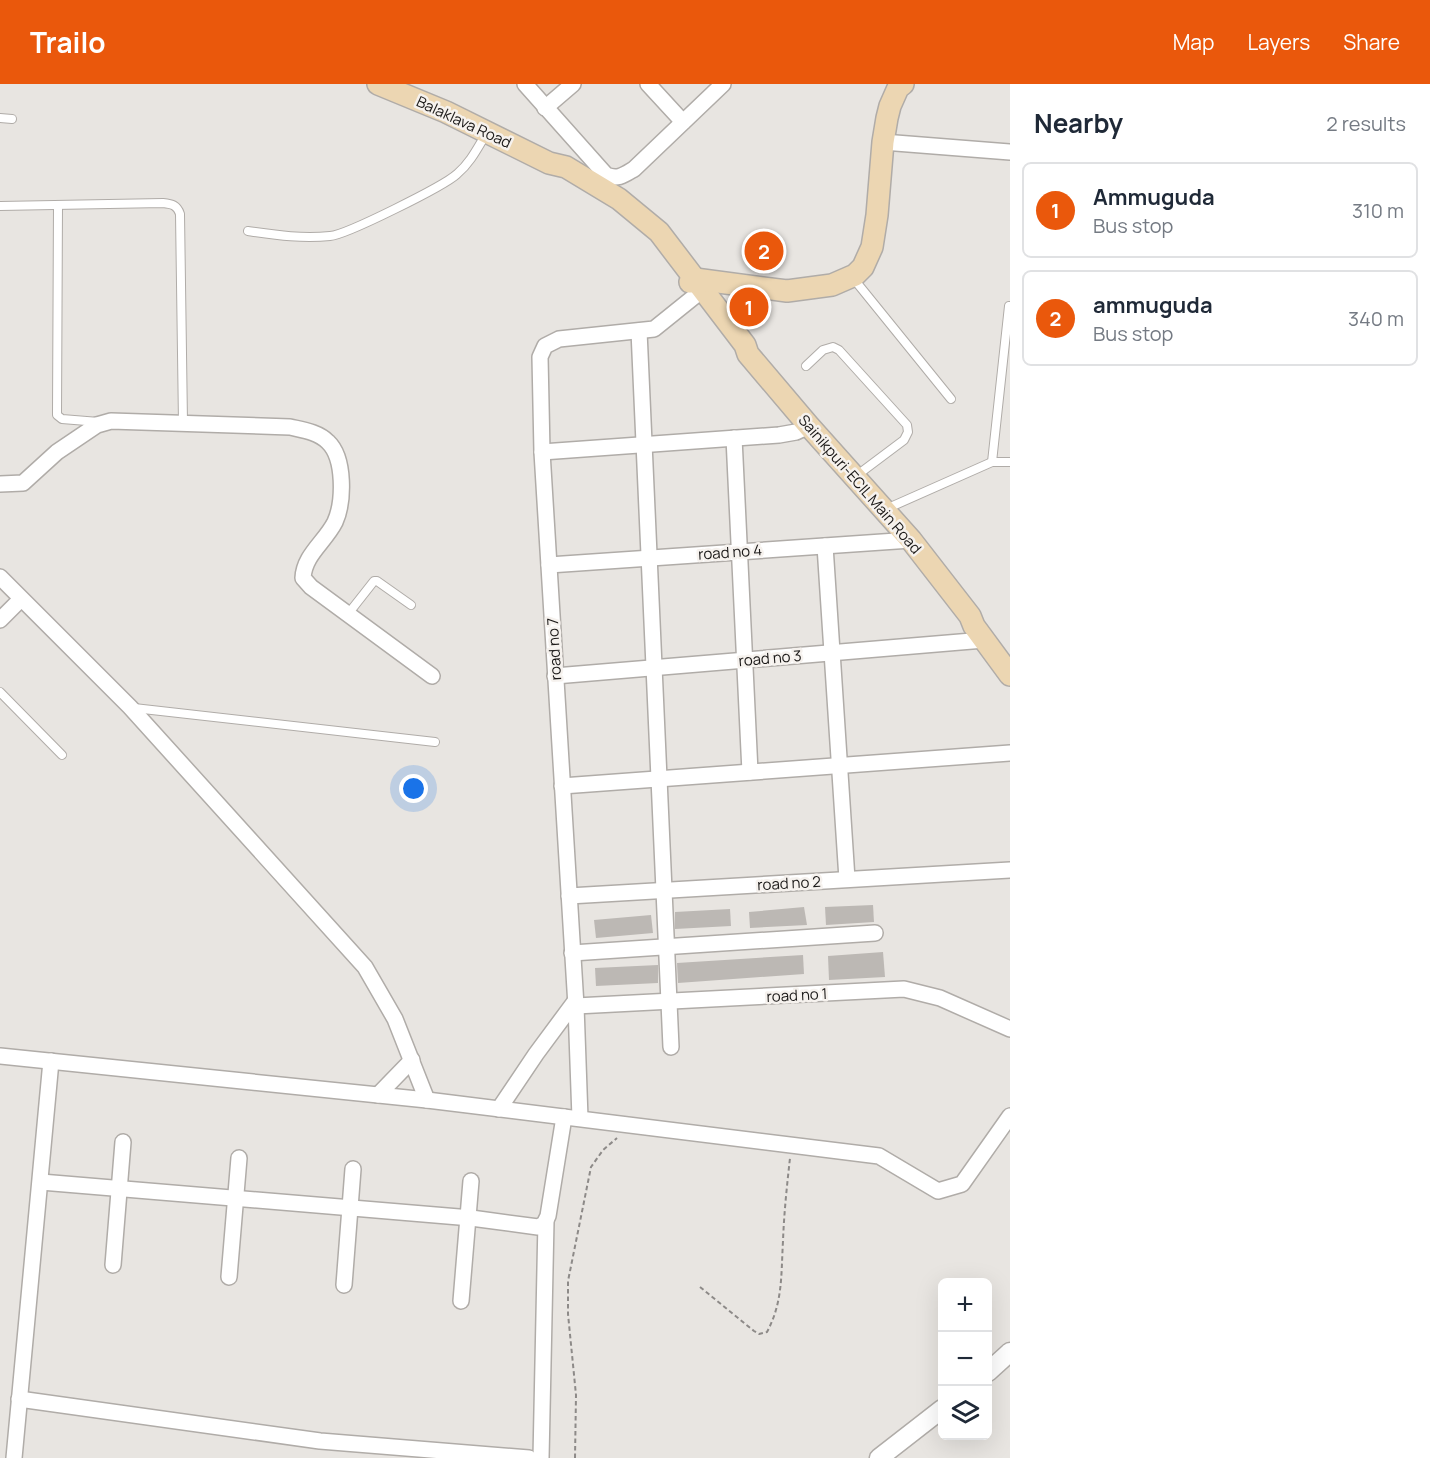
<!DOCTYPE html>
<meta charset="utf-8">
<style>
body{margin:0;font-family:Manrope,sans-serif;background:#f6f6f7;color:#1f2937}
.controls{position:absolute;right:18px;bottom:18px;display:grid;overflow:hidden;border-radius:9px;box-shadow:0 6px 24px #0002}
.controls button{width:54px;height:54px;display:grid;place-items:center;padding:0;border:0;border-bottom:2px solid #e0e1e3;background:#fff;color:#1f2937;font:30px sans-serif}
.you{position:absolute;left:414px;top:705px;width:21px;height:21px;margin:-15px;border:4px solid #fff;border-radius:50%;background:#1a73e8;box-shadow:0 0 0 9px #1a73e833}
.badge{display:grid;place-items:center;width:39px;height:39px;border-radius:50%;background:#ea580c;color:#fff;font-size:20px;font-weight:700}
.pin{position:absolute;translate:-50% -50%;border:3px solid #fff;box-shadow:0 2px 6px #0006}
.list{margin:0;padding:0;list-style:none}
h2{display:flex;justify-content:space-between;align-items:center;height:78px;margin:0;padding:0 24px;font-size:26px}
h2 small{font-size:20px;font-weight:400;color:#747a83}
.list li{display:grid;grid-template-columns:39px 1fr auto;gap:18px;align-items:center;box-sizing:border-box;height:96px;margin:0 12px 12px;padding:0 12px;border:2px solid #e0e1e3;border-radius:9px}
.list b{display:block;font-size:22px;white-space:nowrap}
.list p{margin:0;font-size:20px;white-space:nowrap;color:#747a83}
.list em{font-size:20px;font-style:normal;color:#747a83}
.icon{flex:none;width:33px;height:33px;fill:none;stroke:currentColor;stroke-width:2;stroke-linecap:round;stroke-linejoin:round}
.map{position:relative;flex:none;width:1010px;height:1374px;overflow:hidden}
header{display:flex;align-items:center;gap:36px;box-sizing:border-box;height:84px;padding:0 30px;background:#ea580c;color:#fff}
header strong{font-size:28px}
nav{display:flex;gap:33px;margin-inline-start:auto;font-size:21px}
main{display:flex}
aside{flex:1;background:#fff}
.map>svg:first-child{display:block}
.building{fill:#bcb8b4}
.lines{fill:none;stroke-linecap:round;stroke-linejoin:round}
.service-casing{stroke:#b0aca8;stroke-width:10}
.minor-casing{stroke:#b0aca8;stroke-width:18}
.tertiary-casing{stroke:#b0aca8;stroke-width:21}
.secondary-casing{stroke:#b0aca8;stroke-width:24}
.path{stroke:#8d8a88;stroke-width:2;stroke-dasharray:4.5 3;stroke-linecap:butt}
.service{stroke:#fff;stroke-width:8}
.minor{stroke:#fff;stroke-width:15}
.tertiary{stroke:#fff;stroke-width:18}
.secondary{stroke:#ecd6b2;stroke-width:21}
.labels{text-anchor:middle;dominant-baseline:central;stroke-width:5;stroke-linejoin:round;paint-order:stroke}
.street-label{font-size:15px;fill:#1a1817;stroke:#f6f2ee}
</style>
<header>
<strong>Trailo</strong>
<nav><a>Map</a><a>Layers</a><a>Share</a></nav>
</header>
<main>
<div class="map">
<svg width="1010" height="1374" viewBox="0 0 1010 1374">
<rect width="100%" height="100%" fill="#e8e5e1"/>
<g class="building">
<polygon points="873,821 874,838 826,841 825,823"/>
<polygon points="804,823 807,841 750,844 749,828"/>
<polygon points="730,825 731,842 675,845 675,828"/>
<polygon points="651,831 653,849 596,854 594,836"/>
<polygon points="883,868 885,893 829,896 828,872"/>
<polygon points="803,871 804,890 678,899 677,879"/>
<polygon points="658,881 658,899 596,902 595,884"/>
</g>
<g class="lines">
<g class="service-casing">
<g id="service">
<polyline points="0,34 12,35"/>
<path d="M 0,122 L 163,119 C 172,120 177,121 180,130 L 183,339"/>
<polyline points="58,122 57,331 62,335 99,338"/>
<path d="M 248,147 C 276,151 302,155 330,152 C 346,151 444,102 457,90 C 470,79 477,65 486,50"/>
<polyline points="853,194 951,315"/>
<polyline points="806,282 823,266 833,263 839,266 907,341 908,348 904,356 856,392"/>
<polyline points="992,378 1009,222"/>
<polyline points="886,425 992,378 1010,378"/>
<polyline points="348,530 374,497 377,497 411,521"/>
<polyline points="0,608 62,671"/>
<polyline points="134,624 435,658"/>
</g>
</g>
<g class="minor-casing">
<g id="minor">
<path d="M 525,0 L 606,91 C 618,96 624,91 634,85 L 723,0"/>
<polyline points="648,0 683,38"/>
<polyline points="545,24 573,0"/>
<polyline points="883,58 1010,68"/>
<polyline points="639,247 671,963"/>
<polyline points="734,354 750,688"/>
<polyline points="542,368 779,351 796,348 809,342"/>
<path d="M 0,400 L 23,399 L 57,368 L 97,341 L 111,337 L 290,343 C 303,346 318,348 328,358 C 345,374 344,418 335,438 C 325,458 304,471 303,494 L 311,503 L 432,592"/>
<polyline points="825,462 847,795"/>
<polyline points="549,481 911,456"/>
<polyline points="0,493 130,623 365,883 395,935 427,1016"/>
<polyline points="0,536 21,515"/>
<polyline points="555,592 984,556"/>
<polyline points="562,702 1010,669"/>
<polyline points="569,812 1010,786"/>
<polyline points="572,869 875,849"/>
<polyline points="576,922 904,905 940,914 1010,945"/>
<polyline points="0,972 427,1016 879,1072 938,1107 962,1100 1010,1032"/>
<polyline points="378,1011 412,976"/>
<polyline points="499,1025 536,970 576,916"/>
<polyline points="580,1034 576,922 542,368 540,273 545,262 559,255 654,245 695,212"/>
<polyline points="41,1098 471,1134 538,1143 544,1140 548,1132 564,1033"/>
<polyline points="113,1181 123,1058"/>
<polyline points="229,1193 239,1074"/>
<polyline points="344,1201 353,1085"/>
<polyline points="461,1217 471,1097"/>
<polyline points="19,1315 320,1357 529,1374"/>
<polyline points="14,1374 51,977"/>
<polyline points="541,1374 546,1137"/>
</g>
</g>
<g class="tertiary-casing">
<g id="tertiary">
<polyline points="988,1288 1010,1268"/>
<polyline points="879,1374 942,1325"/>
</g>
</g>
<g class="secondary-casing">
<g id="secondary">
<polyline points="378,0 446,28 549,79 566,83 619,115 659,148 745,261 748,270 809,342 911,456 970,532 974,542 1010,591"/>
<polyline points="690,198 695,195 787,207 832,201 855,191 863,183 872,163 877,131 883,58 887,34 890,22 898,4 903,0"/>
</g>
</g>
<g class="path">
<path d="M 700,1203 L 754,1247 L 759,1250 L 767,1248 C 783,1218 781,1191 783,1157 C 784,1129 787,1101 790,1074"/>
<polyline points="575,1374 576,1311 568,1230 568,1197 591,1083 603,1066 617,1054"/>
</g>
<use href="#service" class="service"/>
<use href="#minor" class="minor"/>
<use href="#tertiary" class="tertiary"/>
<use href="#secondary" class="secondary"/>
</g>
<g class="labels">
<g class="street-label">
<text transform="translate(464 38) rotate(25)">Balaklava Road</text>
<text transform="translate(860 400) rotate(49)">Sainikpuri-ECIL Main Road</text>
<text transform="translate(730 468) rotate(-4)">road no 4</text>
<text transform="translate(554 565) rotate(-93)">road no 7</text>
<text transform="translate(770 574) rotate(-5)">road no 3</text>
<text transform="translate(789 799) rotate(-3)">road no 2</text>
<text transform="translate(797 911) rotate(-3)">road no 1</text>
</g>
</g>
</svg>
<div class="controls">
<button>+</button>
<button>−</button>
<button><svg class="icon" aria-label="layers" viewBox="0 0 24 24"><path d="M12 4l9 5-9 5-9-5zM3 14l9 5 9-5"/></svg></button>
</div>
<div class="you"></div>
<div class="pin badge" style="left:749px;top:223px">1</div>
<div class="pin badge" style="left:764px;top:167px">2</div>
</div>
<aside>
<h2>Nearby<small>2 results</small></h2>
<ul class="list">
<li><span class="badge">1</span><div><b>Ammuguda</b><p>Bus stop</p></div><em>310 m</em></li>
<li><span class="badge">2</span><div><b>ammuguda</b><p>Bus stop</p></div><em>340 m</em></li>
</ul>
</aside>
</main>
